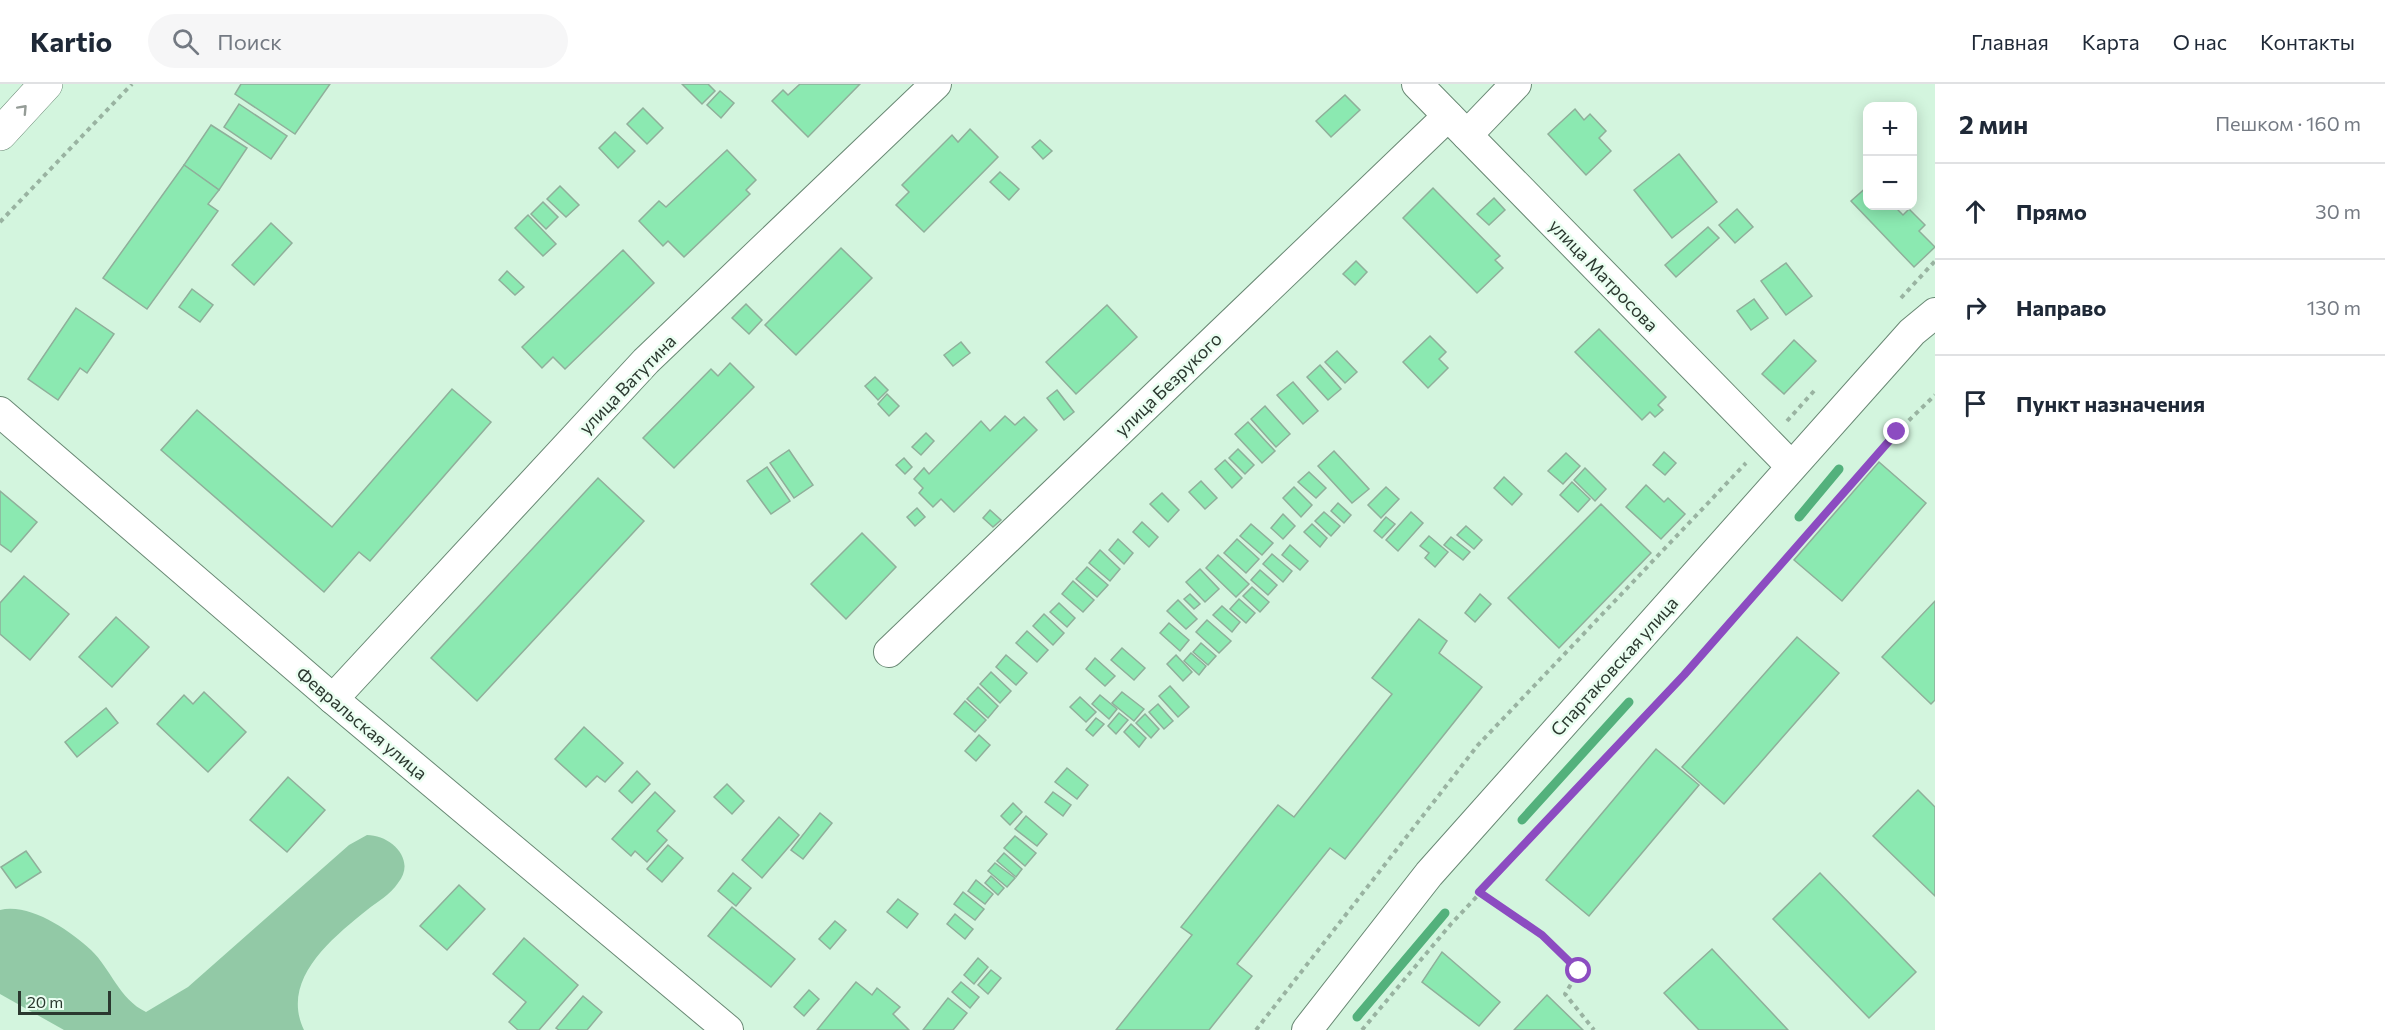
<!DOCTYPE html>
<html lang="ru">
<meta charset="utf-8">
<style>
body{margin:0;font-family:Commissioner,sans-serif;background:#f6f6f7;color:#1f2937}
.controls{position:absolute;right:18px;top:18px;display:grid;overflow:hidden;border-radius:12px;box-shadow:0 3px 15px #0003}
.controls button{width:54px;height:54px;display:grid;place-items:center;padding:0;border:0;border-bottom:2px solid #e0e1e3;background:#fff;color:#1f2937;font:30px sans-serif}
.scale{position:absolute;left:18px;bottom:15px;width:93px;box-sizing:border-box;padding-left:6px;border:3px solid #2b382f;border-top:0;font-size:16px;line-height:21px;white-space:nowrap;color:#2b382f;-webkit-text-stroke:4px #eafef1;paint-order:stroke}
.stop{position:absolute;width:18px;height:18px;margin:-14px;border:4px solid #8c4cc1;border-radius:50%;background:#fff}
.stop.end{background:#8c4cc1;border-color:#fff;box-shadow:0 2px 6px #0008}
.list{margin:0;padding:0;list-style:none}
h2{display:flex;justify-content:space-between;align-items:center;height:78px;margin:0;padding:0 24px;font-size:26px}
h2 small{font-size:20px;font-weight:400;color:#747a83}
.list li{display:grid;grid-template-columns:39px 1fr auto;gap:18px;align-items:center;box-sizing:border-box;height:96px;padding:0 24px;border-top:2px solid #e0e1e3}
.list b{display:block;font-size:22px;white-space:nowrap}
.list em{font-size:20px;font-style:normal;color:#747a83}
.icon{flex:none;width:33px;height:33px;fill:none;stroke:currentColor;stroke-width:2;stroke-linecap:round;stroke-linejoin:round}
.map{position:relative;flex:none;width:1935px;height:946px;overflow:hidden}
header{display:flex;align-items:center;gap:36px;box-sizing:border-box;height:84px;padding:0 30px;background:#fff;border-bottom:2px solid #e0e1e3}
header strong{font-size:28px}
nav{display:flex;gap:33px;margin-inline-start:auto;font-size:21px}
.search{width:420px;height:54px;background:#f6f6f7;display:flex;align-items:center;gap:15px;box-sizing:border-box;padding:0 21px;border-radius:33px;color:#747a83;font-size:22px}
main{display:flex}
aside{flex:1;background:#fff}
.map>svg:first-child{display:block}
.green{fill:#92c9a6}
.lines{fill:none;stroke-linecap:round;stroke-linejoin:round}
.stream{stroke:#53b17c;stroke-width:9}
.building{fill:#8be9b1;stroke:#8faf9a;stroke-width:1.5}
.street-casing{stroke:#698874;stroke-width:32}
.highway-casing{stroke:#698874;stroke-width:34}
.path{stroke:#99b3a1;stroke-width:4;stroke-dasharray:4.5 4.5;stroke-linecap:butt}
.street{stroke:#fff;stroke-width:30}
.highway{stroke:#fff;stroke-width:33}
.oneway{stroke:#959c97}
.route{stroke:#8c4cc1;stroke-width:8}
.labels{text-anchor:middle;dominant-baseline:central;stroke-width:5;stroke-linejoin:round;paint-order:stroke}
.street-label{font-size:18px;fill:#2b382f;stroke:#eafef1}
</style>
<header>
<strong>Kartio</strong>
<div class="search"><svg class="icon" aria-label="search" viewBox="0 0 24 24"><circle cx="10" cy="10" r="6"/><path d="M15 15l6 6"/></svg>Поиск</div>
<nav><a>Главная</a><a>Карта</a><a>О нас</a><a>Контакты</a></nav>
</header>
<main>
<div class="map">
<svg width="1935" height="946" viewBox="0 0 1935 946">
<rect width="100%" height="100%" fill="#d3f5de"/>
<path class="green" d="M 367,751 C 391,751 417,776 398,799 C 390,811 378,817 367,826 C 331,855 280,896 304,946 L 64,946 L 0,910 L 0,826 C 30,819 69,846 91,866 C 111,885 119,915 146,928 L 188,903 L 349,761 Z"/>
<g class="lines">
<g class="stream">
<polyline points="1799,433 1839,385"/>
<polyline points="1522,736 1629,618"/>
<polyline points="1357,933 1445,829"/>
</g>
</g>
<g class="building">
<polygon points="241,0 330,0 295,50 235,10"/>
<polygon points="682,0 708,0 715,7 702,20"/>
<polygon points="800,0 860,0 808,53 772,17 783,6 788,11"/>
<polygon points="720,7 734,19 721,34 707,21"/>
<polygon points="1345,11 1360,26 1331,53 1316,37"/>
<polygon points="239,20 287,52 271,75 224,43"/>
<polygon points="643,24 663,44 647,60 627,40"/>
<polygon points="1575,25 1584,36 1590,30 1606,47 1599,54 1611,67 1586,91 1548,50"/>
<polygon points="211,41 247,64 219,106 184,81"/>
<polygon points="970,45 998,73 924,148 896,121 909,108 902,101 952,51 958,58"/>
<polygon points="615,48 635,67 618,84 599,64"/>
<polygon points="1040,56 1052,67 1043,75 1032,63"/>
<polygon points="727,66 756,96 746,106 750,110 684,173 668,157 663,162 639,137 659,117 666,123"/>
<polygon points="1679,70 1717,118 1672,154 1634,106"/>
<polygon points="184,81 219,106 208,120 218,127 147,225 103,194"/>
<polygon points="1000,88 1019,105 1009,116 990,98"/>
<polygon points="560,102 579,121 566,133 547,115"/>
<polygon points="1868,102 1868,122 1894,122 1903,131 1909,125 1925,141 1919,147 1935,163 1914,183 1851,117"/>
<polygon points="1433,104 1500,172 1495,176 1503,184 1477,209 1403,134"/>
<polygon points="1494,114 1505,126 1489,141 1477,130"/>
<polygon points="543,118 558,133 546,145 531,130"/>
<polygon points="1737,125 1753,143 1735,159 1719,141"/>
<polygon points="528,131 556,160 543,172 515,144"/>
<polygon points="271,139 292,159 254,201 232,181"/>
<polygon points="1708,143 1719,154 1676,193 1665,181"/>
<polygon points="841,164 872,194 796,271 765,241"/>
<polygon points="623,166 654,199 565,285 553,273 542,284 522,263"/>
<polygon points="1356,177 1367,188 1355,201 1343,190"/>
<polygon points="1786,179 1812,212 1786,231 1761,197"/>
<polygon points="507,187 524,203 515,211 499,196"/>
<polygon points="192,205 213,221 200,238 179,223"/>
<polygon points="1754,215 1768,234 1751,246 1737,227"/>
<polygon points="746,220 762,236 749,250 732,234"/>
<polygon points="1107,221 1137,253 1076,310 1046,278"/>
<polygon points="76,224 114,250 87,289 80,284 58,316 28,295"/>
<polygon points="1599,245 1666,313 1658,321 1663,326 1655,333 1650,328 1642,336 1575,268"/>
<polygon points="1430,252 1446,268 1439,275 1448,284 1428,304 1403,278"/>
<polygon points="1794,256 1816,277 1784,310 1762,290"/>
<polygon points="961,258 970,269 953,282 944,271"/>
<polygon points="1337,267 1357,288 1345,299 1325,278"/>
<polygon points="730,279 754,303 674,384 643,354 711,285 718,292"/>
<polygon points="1320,281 1341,305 1328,316 1307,293"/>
<polygon points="875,293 888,306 878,316 865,302"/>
<polygon points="1293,298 1318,327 1303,340 1277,311"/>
<polygon points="452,305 491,338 370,477 359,468 324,508 161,366 197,326 332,443"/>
<polygon points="1057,306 1074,328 1064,336 1047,314"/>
<polygon points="887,310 899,322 889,332 878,320"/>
<polygon points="1265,322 1290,350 1276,363 1251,335"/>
<polygon points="1005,332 1015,341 1024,333 1037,346 954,428 941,415 933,423 919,409 923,404 914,395 924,384 929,390 981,337 990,347"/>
<polygon points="1248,338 1275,367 1262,379 1235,350"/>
<polygon points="926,349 934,357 921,371 912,363"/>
<polygon points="1238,365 1254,381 1245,390 1229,374"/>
<polygon points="789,366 813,401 794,414 770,379"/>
<polygon points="1334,367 1369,405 1352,419 1318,382"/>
<polygon points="1664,368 1676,379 1665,391 1653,381"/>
<polygon points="1566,369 1580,382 1563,400 1548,387"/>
<polygon points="904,374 912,383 905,390 896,381"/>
<polygon points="1225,376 1242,394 1232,404 1215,385"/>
<polygon points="1879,378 1926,419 1842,517 1794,476"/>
<polygon points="767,383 790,417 771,430 747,397"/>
<polygon points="1585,384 1606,405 1595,417 1574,396"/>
<polygon points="1309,388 1326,404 1316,414 1298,398"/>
<polygon points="1504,393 1522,410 1512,421 1494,404"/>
<polygon points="598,394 644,437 477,617 431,574"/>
<polygon points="1201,397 1217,414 1205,425 1189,408"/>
<polygon points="1572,398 1590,415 1578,428 1560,411"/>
<polygon points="1646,401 1664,418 1668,414 1685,430 1661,455 1626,423"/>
<polygon points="1294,403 1312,421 1301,433 1283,414"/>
<polygon points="1386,403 1399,415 1381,434 1368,421"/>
<polygon points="0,407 37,438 11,468 0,460"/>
<polygon points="1162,409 1179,426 1168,438 1150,420"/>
<polygon points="1338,419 1351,431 1344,439 1331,427"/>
<polygon points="1601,420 1651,469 1559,564 1508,514"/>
<polygon points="917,424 925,433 915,442 907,433"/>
<polygon points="990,426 1001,436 993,443 983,434"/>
<polygon points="1324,428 1340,442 1331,452 1315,437"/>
<polygon points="1411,428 1423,439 1398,467 1386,456"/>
<polygon points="1283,430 1295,442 1283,455 1271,444"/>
<polygon points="1386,433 1395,440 1382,454 1374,447"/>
<polygon points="1142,438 1158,453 1149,463 1133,448"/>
<polygon points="1251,440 1273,459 1262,471 1240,452"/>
<polygon points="1312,440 1327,454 1320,463 1304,448"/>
<polygon points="1466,442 1482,456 1474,465 1457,451"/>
<polygon points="862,449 896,483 846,535 811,500"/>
<polygon points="1429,452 1448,468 1435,483 1425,474 1429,469 1420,462"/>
<polygon points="1451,453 1470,468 1463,476 1444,461"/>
<polygon points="1118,455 1133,469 1124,480 1109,466"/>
<polygon points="1237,455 1259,475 1246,489 1224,469"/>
<polygon points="1290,461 1308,477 1300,486 1282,471"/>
<polygon points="1100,466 1120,485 1110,497 1089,479"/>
<polygon points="1272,470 1292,487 1283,498 1263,480"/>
<polygon points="1218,471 1249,500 1236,513 1206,484"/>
<polygon points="1087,483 1108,501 1097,513 1076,495"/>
<polygon points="1200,485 1219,505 1205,518 1186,498"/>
<polygon points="1260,486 1277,501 1268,511 1251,496"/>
<polygon points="24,492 69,530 30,576 0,550 0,519"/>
<polygon points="1073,497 1094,516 1083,528 1062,510"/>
<polygon points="1252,503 1269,518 1260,528 1243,512"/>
<polygon points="1190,510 1200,520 1194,525 1184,515"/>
<polygon points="1480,510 1491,520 1475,538 1465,529"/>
<polygon points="1239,515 1255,529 1246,539 1230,525"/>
<polygon points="1178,516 1197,535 1186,545 1167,527"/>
<polygon points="1935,517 1935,616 1931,620 1882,573"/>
<polygon points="1059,519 1075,534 1067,543 1050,528"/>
<polygon points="1222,522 1240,538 1232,548 1213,531"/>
<polygon points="1044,530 1064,549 1053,561 1033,542"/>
<polygon points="116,533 149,563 112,603 79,573"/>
<polygon points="1419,535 1447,557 1439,569 1482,603 1345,775 1330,764 1237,880 1252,892 1209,946 1116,946 1192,851 1181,843 1278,721 1294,733 1392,610 1372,594"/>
<polygon points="1207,536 1231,557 1219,569 1196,548"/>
<polygon points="1169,539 1189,556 1180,567 1160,549"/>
<polygon points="1027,547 1048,566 1037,578 1016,559"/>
<polygon points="1797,553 1839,589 1724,720 1682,683"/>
<polygon points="1201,559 1216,572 1208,581 1193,568"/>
<polygon points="1122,564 1145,584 1134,596 1111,576"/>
<polygon points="1191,569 1206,582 1199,591 1184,577"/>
<polygon points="1006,571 1027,589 1016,601 996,583"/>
<polygon points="1176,571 1192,588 1183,597 1167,580"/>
<polygon points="1095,574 1115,592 1105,602 1086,585"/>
<polygon points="991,588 1011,607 1000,619 980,600"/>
<polygon points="1170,602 1189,623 1178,633 1159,612"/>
<polygon points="978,603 998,622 988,634 967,615"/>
<polygon points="204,608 246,648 208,688 157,640 184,611 193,620"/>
<polygon points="1122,608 1144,625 1134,637 1112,619"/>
<polygon points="1100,611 1117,625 1109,635 1092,620"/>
<polygon points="1080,613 1096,628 1086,638 1070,623"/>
<polygon points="965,617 986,636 975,648 954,630"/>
<polygon points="1158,620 1173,637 1164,645 1149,628"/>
<polygon points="106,624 118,639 77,673 65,658"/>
<polygon points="1119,629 1128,636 1116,650 1108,642"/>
<polygon points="1145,630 1159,645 1151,654 1136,639"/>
<polygon points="1096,634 1104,640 1093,652 1086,646"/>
<polygon points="1131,640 1146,654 1139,663 1124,648"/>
<polygon points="584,643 623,679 605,698 597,692 586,703 555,675"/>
<polygon points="979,651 990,661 976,677 965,667"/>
<polygon points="1656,665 1699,701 1589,832 1546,796"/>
<polygon points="1067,684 1088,701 1077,715 1055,698"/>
<polygon points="637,687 650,700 632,719 619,707"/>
<polygon points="288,693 325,726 287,768 250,736"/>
<polygon points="727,700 744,717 732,730 714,713"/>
<polygon points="1918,706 1935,723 1935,812 1873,752"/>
<polygon points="655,708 675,727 657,747 667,756 647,778 635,767 631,772 612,755"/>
<polygon points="1053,708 1071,721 1063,732 1045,718"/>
<polygon points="1013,719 1022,728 1010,741 1001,732"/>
<polygon points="820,729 832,739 803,775 791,766"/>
<polygon points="1026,732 1047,750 1037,762 1015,745"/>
<polygon points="779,733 799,751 762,794 742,776"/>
<polygon points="1015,752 1036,769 1025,782 1004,764"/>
<polygon points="668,761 683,774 662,798 647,785"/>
<polygon points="26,767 41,788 16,804 1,783"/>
<polygon points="1004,769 1022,785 1016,793 997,777"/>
<polygon points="995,779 1015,794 1007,803 988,787"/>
<polygon points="733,789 751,804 736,822 718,807"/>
<polygon points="1820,789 1916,888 1869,934 1773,835"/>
<polygon points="991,792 1004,804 998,811 985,799"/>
<polygon points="976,796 993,810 985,820 968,807"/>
<polygon points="459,801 485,825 447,866 420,842"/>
<polygon points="963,808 984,825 975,836 954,820"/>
<polygon points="898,815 918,830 907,844 887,828"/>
<polygon points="732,823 795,875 771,903 708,852"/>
<polygon points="955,830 973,845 965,855 947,840"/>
<polygon points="835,837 846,846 830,865 819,855"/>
<polygon points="524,854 578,901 539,946 518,946 509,938 526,918 493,890"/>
<polygon points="1712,865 1788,946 1699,946 1664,909"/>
<polygon points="1442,868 1500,918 1479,942 1422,898"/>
<polygon points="978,874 988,883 974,900 964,891"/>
<polygon points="991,886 1001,894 988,910 978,901"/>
<polygon points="856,898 872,911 877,904 900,923 893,930 909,946 817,946"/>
<polygon points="961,898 979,913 970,924 952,908"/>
<polygon points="809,906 819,915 804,932 794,923"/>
<polygon points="1547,911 1583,946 1514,946"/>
<polygon points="583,912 602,928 587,946 559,946 556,944"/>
<polygon points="948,914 967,929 953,946 923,946"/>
</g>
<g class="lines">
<g class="street-casing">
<g id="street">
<polyline points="1417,0 1791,382"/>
<polyline points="1467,51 1516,0"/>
<polyline points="0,328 333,615 728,946"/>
<polyline points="889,568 1448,32"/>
<polyline points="333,615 646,277 936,0"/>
<polyline points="1307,946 1429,790 1912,248 1935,229"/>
</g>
</g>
<g class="highway-casing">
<polyline id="highway" points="0,50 46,0"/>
</g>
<g class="path">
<polyline points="0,138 132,0"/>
<polyline points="1901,214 1935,177"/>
<polyline points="1787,337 1814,307"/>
<polyline points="1479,808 1542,851 1579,887 1565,910 1594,946"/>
<polyline points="1256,946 1478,661 1746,379"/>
<polyline points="1362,946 1451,840 1685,591 1897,348 1935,311"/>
</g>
<use href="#street" class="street"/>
<use href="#highway" class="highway"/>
</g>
<defs><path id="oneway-chevron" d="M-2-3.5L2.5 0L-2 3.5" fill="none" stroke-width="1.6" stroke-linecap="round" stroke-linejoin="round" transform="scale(1.5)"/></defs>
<use class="oneway" href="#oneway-chevron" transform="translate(23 25) rotate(-47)"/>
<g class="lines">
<polyline class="route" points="1579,887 1542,851 1479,808 1684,591 1897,348"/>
</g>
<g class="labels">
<g class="street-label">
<text transform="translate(1604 191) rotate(46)">улица Матросова</text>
<text transform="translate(627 300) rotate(-46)">улица Ватутина</text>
<text transform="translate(1168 300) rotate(-44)">улица Безрукого</text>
<text transform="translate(1614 582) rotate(-48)">Спартаковская улица</text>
<text transform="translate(362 639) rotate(40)">Февральская улица</text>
</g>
</g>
</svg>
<div class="controls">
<button>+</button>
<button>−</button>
</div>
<div class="scale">20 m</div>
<div class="stop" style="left:1579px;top:887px"></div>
<div class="stop end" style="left:1897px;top:348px"></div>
</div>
<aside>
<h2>2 мин<small>Пешком · 160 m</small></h2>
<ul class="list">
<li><svg class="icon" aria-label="ahead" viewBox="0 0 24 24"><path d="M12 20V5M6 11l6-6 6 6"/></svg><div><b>Прямо</b></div><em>30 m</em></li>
<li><svg class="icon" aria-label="right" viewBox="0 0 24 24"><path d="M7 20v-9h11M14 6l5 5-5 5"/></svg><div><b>Направо</b></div><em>130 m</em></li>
<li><svg class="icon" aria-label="arrive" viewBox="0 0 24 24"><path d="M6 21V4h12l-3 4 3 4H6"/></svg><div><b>Пункт назначения</b></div></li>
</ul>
</aside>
</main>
